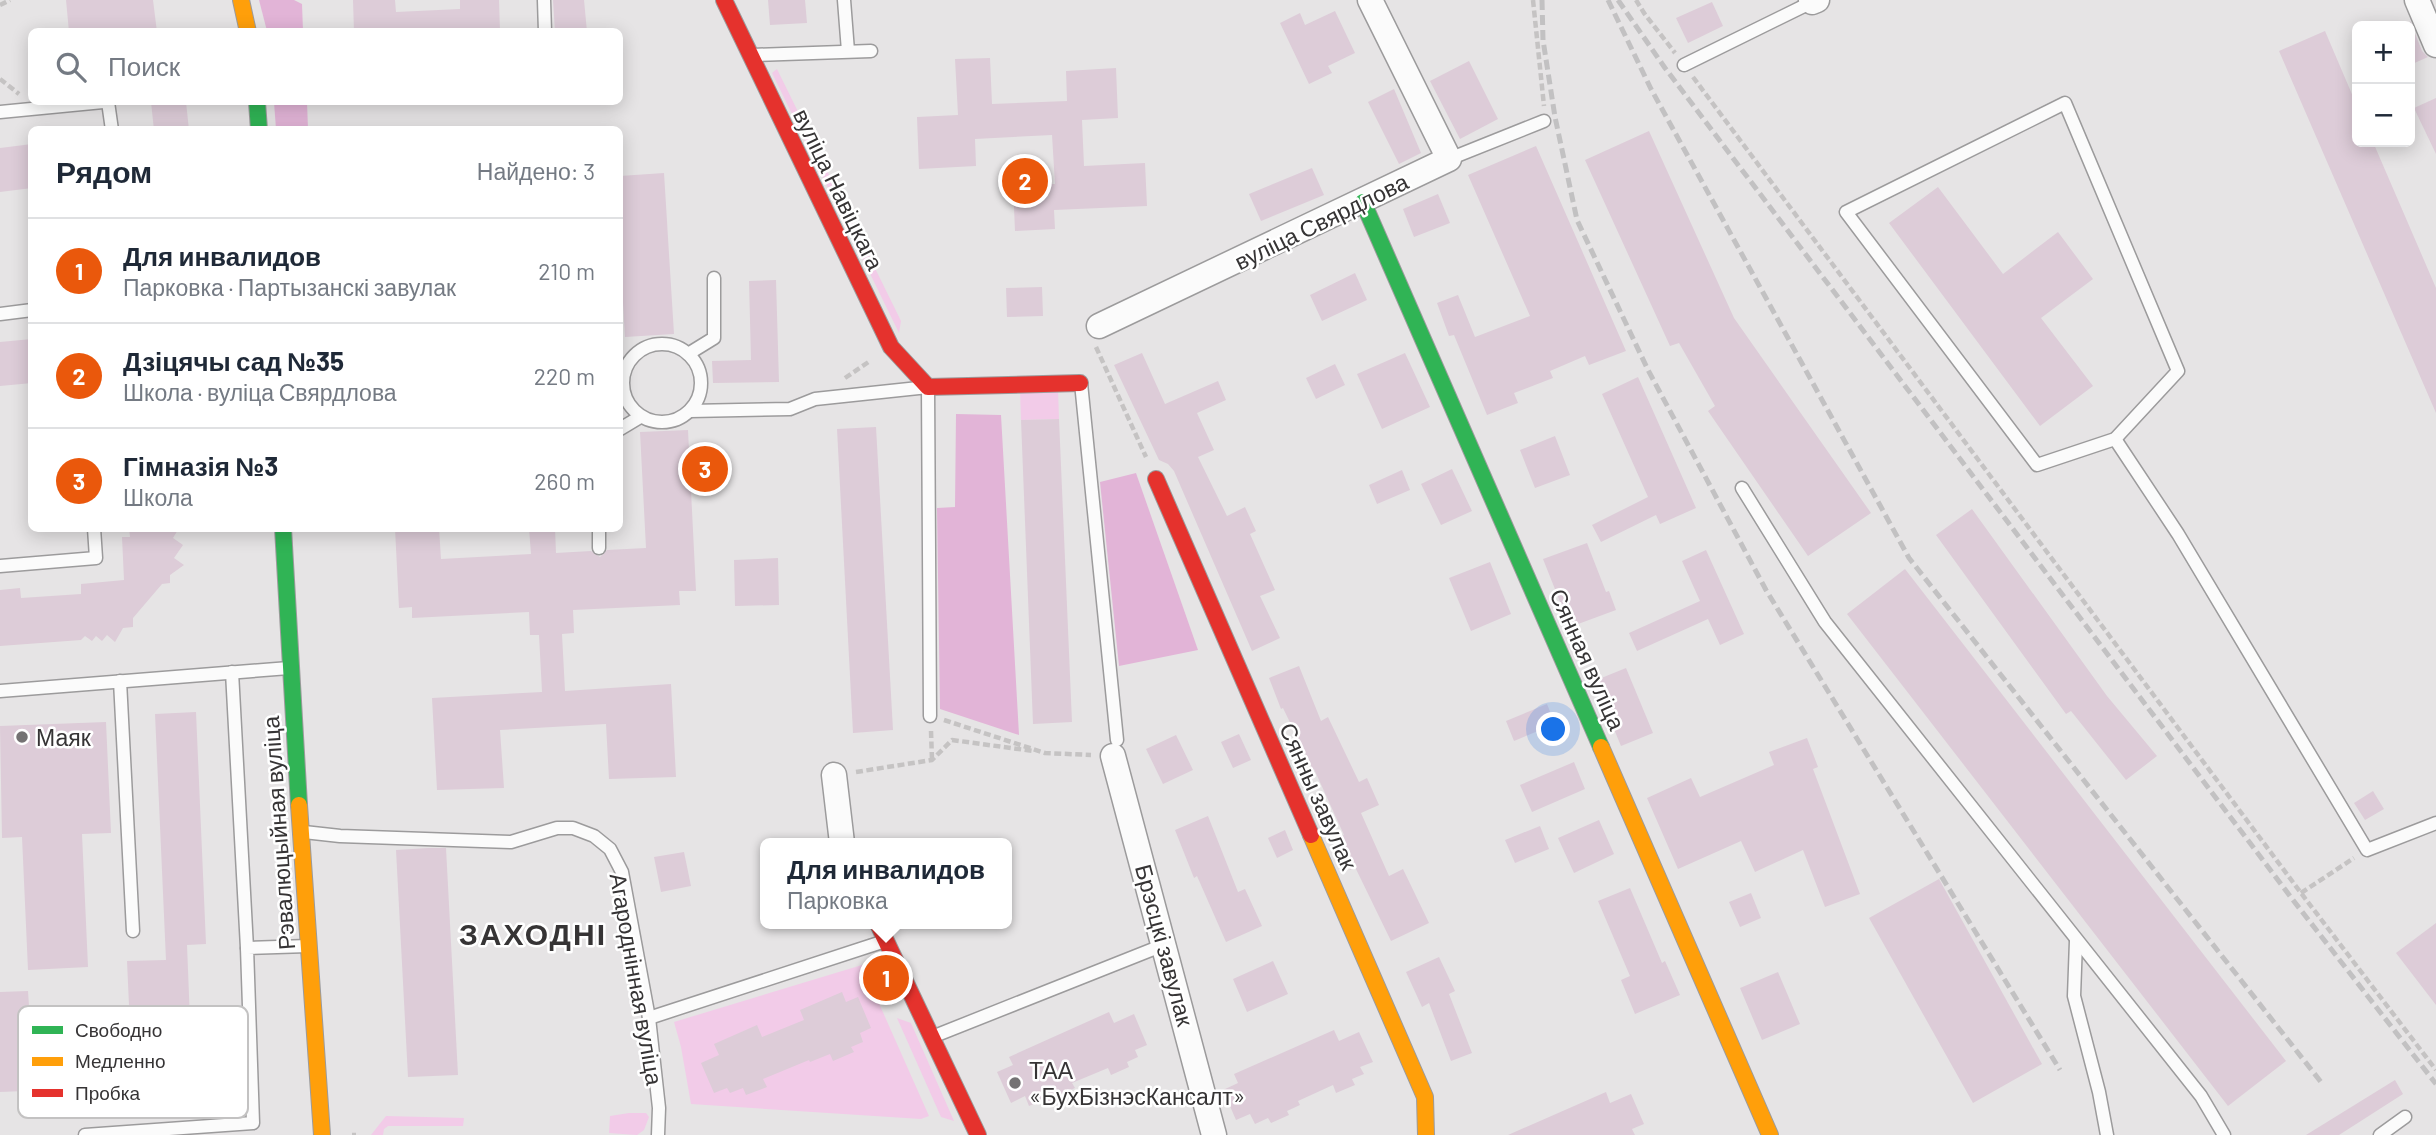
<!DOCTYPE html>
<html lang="ru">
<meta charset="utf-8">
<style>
body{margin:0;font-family:Barlow,sans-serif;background:#f2f2f3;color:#1f2937}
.controls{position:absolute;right:21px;top:21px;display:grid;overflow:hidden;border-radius:10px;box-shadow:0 4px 18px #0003}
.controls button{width:63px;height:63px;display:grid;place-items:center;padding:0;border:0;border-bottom:2px solid #e0e1e3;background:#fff;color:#1f2937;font:35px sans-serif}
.you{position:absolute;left:1554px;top:730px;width:24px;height:24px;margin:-18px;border:5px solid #fff;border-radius:50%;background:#1a73e8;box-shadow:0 0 0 10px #1a73e833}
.badge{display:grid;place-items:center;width:46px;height:46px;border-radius:50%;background:#ea580c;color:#fff;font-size:23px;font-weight:700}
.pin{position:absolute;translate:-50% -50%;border:4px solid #fff;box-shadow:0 2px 7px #0006}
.popup{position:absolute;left:760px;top:838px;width:252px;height:91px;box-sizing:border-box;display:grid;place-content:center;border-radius:10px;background:#fff;filter:drop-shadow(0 2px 5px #0005);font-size:23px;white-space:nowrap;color:#747a83}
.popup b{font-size:26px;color:#1f2937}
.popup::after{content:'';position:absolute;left:50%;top:100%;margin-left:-14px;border:14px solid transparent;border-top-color:#fff}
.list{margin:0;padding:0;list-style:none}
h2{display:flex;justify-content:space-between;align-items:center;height:91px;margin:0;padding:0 28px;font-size:30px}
h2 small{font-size:23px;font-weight:400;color:#747a83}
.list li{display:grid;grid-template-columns:46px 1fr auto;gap:21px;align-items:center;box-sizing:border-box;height:105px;padding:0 28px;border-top:2px solid #e0e1e3}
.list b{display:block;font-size:26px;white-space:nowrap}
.list p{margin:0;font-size:23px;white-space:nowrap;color:#747a83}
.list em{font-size:23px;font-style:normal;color:#747a83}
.icon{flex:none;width:38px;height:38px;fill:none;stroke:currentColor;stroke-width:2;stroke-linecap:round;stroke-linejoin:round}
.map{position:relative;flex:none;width:2436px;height:1135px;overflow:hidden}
.search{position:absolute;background:#fff;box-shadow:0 4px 18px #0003;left:28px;top:28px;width:595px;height:77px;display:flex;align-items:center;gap:18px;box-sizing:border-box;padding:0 24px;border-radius:10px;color:#747a83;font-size:26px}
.panel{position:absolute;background:#fff;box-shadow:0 4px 18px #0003;left:28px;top:126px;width:595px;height:406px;border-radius:10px}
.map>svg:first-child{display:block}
.green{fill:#f2cbe8}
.forest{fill:#e2b4d7}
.building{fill:#ddccd8}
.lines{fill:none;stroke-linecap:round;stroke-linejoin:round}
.lane-casing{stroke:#9c9b9c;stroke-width:15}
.street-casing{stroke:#9c9b9c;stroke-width:27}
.fast-casing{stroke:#9c9b9c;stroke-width:18}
.slow-casing{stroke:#9c9b9c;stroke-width:18}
.jam-casing{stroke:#9c9b9c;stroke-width:18}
.path{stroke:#c5c3c3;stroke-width:4.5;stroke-dasharray:7 3.5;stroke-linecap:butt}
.lane{stroke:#fbfbfb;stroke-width:12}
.street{stroke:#fbfbfb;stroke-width:24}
.fast{stroke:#30b455;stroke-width:16}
.slow{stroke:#ff9f0a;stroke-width:16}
.jam{stroke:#e5322d;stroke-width:16}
.rail{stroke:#c2c1c2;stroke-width:5;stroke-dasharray:10 5;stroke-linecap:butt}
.poi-dot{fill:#747273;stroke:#fff;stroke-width:2.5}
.labels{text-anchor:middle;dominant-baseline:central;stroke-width:5;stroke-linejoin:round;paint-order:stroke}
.street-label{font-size:23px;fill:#363435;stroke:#fff}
.poi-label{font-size:23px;fill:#363435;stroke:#fff;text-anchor:start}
.district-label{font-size:30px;font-weight:bold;letter-spacing:2px;fill:#363435;stroke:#fff}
.key{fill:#fff;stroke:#c3c2c2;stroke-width:2}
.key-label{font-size:19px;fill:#363435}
</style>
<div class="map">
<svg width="2436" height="1135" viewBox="0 0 2436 1135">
<rect width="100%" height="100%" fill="#e6e4e5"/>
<g class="green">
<polygon points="777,69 901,321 899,333 772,73"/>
<polygon points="1058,389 1059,419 1021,420 1020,390"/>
<polygon points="862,965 929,1116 921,1119 691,1104 681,1047 674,1022"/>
<polygon points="897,1018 911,1023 954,1121 941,1117"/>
<polygon points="153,1085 155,1112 72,1118 64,1111 21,1113 20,1091"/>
<polygon points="629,1113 646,1113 649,1117 644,1130 637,1135 609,1133 610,1116"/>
<polygon points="386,1116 464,1118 463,1126 388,1126 384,1129 383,1135 371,1135"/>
</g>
<g class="forest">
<polygon points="259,0 294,0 302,4 303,31 267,31"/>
<polygon points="274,102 307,102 308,129 276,129"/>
<polygon points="956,414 1001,415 1019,735 940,709 937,508 955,507"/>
<polygon points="1136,473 1198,650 1119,666 1100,482"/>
</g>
<g class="building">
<polygon points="66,0 153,0 157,32 69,32"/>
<polygon points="353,0 395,0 396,12 460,9 460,0 499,0 500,32 354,32"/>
<polygon points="553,0 584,0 587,32 555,32"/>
<polygon points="768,0 805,0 807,23 770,25"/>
<polygon points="1712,2 1723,26 1688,43 1676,18"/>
<polygon points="1335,11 1355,53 1328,66 1332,73 1309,84 1280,23 1300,13 1305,25"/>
<polygon points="2410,21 2422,51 2428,57 2410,65"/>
<polygon points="2325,31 2357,106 2357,142 2373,142 2436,288 2436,413 2279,51"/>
<polygon points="990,58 992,104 1067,101 1066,71 1116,68 1118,118 1082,120 1084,166 1145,163 1147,206 1054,210 1055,229 1015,231 1013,185 1055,184 1052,135 975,139 976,166 919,169 917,117 958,115 955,59"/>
<polygon points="1469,61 1498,119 1460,139 1430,81"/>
<polygon points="1394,89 1421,153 1399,164 1368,102"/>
<polygon points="2436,98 2436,154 2414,108"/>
<polygon points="151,102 186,102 189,130 154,130"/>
<polygon points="1649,131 1734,318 1871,513 1808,556 1708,411 1715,406 1679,343 1670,346 1585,160"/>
<polygon points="32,144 32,188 0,192 0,148"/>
<polygon points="1536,146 1626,351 1589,365 1585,356 1550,371 1553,378 1514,393 1518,403 1487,415 1454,335 1449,336 1437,303 1458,295 1475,337 1530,316 1468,175"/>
<polygon points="1312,168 1324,195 1261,221 1249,194"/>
<polygon points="664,173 674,334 625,337 620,251 620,176"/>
<polygon points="1938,187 2003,274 2058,232 2093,279 2041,318 2093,386 2040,426 1889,223"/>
<polygon points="1438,194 1450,223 1414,237 1403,209"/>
<polygon points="1355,273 1367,300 1322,321 1310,295"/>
<polygon points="776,280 779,382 713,383 712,361 751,360 749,281"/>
<polygon points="1042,287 1043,316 1007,317 1006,288"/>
<polygon points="32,339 32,383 0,386 0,342"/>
<polygon points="1142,353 1165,404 1218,381 1226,400 1197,413 1214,450 1198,457 1227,516 1245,507 1256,531 1250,534 1275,590 1260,596 1280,638 1252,651 1174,471 1168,464 1159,460 1114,365"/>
<polygon points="1405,353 1430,407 1382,429 1357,374"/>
<polygon points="1335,364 1345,385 1316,399 1306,378"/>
<polygon points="1638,377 1696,508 1660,524 1656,515 1601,542 1592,525 1648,497 1602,394"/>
<polygon points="1059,419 1072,722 1033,724 1021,420"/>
<polygon points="876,427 893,730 853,733 837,429"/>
<polygon points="688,430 696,591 679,591 680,605 573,610 574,633 562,634 565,691 671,684 676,777 609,779 606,724 500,730 504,788 437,790 432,698 542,692 539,635 530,635 529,612 412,618 412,607 399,608 395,528 439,528 441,559 531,554 529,528 555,528 556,553 591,551 600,557 607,550 646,548 640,432"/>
<polygon points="1555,436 1570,475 1535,488 1520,450"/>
<polygon points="1452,469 1472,511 1441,525 1421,484"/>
<polygon points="1402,470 1410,490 1377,504 1369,485"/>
<polygon points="1972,509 2107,696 2157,756 2126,780 2071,711 2066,714 1936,535"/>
<polygon points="129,528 179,528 173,538 183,545 174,558 184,565 170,575 170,583 162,584 133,618 133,627 123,628 115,642 107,635 102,641 96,636 92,641 85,636 81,640 0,646 0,590 20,588 21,598 81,594 81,584 124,580 122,537 130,537"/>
<polygon points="1587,543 1606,592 1609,591 1616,610 1570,627 1543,559"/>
<polygon points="1706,550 1744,634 1720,645 1708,619 1637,651 1629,633 1700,601 1682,561"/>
<polygon points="778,558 779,605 735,606 734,560"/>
<polygon points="1490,562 1511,614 1471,631 1449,578"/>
<polygon points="1905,569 2286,1061 2228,1106 1847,614"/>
<polygon points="1299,666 1321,721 1328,717 1359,782 1367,778 1379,805 1361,813 1389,876 1403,869 1429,923 1391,941 1355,867 1350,870 1336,838 1344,835 1314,769 1313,770 1283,708 1281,709 1269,678"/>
<polygon points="1626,668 1653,733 1621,746 1594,681"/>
<polygon points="1547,704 1555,724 1514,741 1506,721"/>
<polygon points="196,712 206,944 187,945 191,1045 218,1044 220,1083 0,1092 0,992 28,991 29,1006 44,1006 44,1021 93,1020 94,1029 130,1027 127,961 166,960 155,714"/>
<polygon points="106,722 111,833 82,834 88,967 28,970 22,837 2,838 0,726"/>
<polygon points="1239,734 1251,760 1233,768 1221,742"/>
<polygon points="1176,735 1193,770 1163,784 1146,749"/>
<polygon points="1807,738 1818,767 1813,769 1860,894 1825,907 1803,850 1755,872 1741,841 1678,869 1647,798 1691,778 1700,797 1774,765 1769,752"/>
<polygon points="1574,762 1585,789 1532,812 1520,785"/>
<polygon points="2373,791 2384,809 2365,820 2354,803"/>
<polygon points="1208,816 1238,892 1245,889 1262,926 1226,942 1197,876 1194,878 1175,830"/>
<polygon points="1599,820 1614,854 1574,873 1558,838"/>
<polygon points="1540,826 1549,849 1515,863 1505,840"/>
<polygon points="1285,830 1293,850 1277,858 1268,838"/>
<polygon points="428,848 446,848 458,1075 408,1077 396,850"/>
<polygon points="684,852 691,886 661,892 654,857"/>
<polygon points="1939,879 2042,1064 1973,1103 1869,918"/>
<polygon points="1630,888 1662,963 1665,961 1680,995 1635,1014 1621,980 1630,976 1598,901"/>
<polygon points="1751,893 1761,918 1740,927 1729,902"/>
<polygon points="2436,923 2436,1005 2396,953"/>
<polygon points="1439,957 1455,991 1449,994 1472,1053 1451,1061 1429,1003 1422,1007 1406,972"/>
<polygon points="1273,961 1288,994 1247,1012 1233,979"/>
<polygon points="1778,972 1800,1024 1762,1040 1740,988"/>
<polygon points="842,992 846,1002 858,997 871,1028 860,1033 863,1042 851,1047 854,1052 833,1061 830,1054 810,1062 809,1060 763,1079 767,1087 746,1095 743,1088 730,1093 727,1088 714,1093 701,1063 719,1055 714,1044 757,1025 762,1037 804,1020 800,1010"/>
<polygon points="1109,1012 1114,1023 1134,1014 1147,1045 1135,1050 1138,1057 1127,1062 1129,1067 1111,1075 1108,1068 1072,1083 1075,1088 1062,1094 1063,1098 1046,1106 1043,1100 1029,1106 1025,1096 1011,1103 997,1072 1013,1065 1009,1057"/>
<polygon points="1334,1030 1339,1041 1359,1032 1373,1062 1360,1067 1364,1074 1352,1079 1355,1085 1336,1093 1333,1085 1298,1101 1300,1105 1287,1111 1289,1115 1271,1123 1268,1118 1255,1124 1250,1114 1236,1120 1223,1090 1238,1083 1234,1074"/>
<polygon points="2395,1080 2403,1094 2339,1135 2306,1135"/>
<polygon points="1606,1092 1610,1103 1631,1094 1644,1124 1632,1129 1635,1135 1508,1135"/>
</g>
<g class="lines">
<g class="lane-casing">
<g id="lane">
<polyline points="544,0 545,32"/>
<polyline points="844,0 848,51"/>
<polyline points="753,55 871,51"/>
<polyline points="1684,65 1812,2"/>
<polyline points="108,102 112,130"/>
<polygon points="2065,103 2178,371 2115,439 2037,465 1846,212"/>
<polyline points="0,112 103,102"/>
<polyline points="1449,159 1544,121"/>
<polyline points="0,314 32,310"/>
<circle cx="662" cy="383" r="39"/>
<polyline points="688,354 714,338 714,278"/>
<polyline points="1081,383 1117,740"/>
<polyline points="690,411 790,409 815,399 928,387 930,716"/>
<polyline points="620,429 640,417"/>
<polyline points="2115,439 2178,534 2367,850 2436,823"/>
<polyline points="1742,488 1825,622 2201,1096 2224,1135"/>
<polyline points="599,528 599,548"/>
<polyline points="0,566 96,558 94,528"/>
<polyline points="232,672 247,948"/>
<polyline points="120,681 133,931"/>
<polyline points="0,691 289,668"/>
<polyline points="304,832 340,836 511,842 557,828 573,828 594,836 610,849 622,872 649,1018 659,1108 658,1135"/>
<polyline points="2076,941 2074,996 2099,1092 2107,1135"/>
<polyline points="649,1018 885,941"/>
<polyline points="932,1037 1156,948"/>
<polyline points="85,1135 253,1123 247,948 308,946"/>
<polyline points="2380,1135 2405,1117"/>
</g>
</g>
<g class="street-casing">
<g id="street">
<polyline points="1811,0 1812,2 1817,0"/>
<polyline points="2417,0 2436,45"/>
<polyline points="1099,326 1449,159 1370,0"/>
<polyline points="1113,756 1214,1135"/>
<polyline points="834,775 842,843"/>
</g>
</g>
<g class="fast-casing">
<g id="fast">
<polyline points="257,102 259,130"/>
<polyline points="1363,202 1601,747"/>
<polyline points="283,528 299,805"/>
</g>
</g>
<g class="slow-casing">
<g id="slow">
<polyline points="241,0 248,32"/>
<polyline points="1601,747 1770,1135"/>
<polyline points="299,805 322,1135"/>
<polyline points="1311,835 1425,1097 1426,1135"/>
</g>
</g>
<g class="jam-casing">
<g id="jam">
<polyline points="724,0 891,347 928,387 1080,383"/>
<polyline points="1156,479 1311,835"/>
<polyline points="878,924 978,1135"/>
</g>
</g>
<g class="path">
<polyline points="1533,0 1544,106"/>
<polyline points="1636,0 1644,13 1675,53"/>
<polyline points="0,5 10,0"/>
<polyline points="1693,77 2301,893 2436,1070"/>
<polyline points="0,79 19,94"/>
<polyline points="1096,347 1146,457"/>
<polyline points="845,378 870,361"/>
<polyline points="944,720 1045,753 1091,755"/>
<polyline points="931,731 932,760"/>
<polyline points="856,772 932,760 952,740 1033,751"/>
<polyline points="2301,893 2354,858"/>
<polyline points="352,1135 356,1135"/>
</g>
<use href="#lane" class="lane"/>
<use href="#street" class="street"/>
<use href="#fast" class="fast"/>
<use href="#slow" class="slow"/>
<use href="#jam" class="jam"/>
<g class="rail">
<polyline points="1542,0 1543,40 1555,117 1577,220 1648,370 1766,590 2060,1070"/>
<polyline points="1608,0 1651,89 1909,558 2321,1082"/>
<polyline points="1618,0 1665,68 2293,900 2436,1084"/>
</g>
</g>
<g class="poi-dot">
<circle cx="22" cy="737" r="7"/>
<circle cx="1015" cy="1083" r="7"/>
</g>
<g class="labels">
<g class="street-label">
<text transform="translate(839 189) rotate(64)">вуліца Навіцкага</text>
<text transform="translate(1321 221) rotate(-26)">вуліца Свярдлова</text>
<text transform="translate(1588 659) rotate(66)">Сянная вуліца</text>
<text transform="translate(1319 796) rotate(66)">Сянны завулак</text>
<text transform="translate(278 833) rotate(-94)">Рэвалюцыйная вуліца</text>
<text transform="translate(1165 945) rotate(75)">Брэсцкі завулак</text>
<text transform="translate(637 979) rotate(80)">Агароднінная вуліца</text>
</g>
<g class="poi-label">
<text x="36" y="737">Маяк</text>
<text x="1029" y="1070">ТАА<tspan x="1029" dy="26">«БухБізнэсКансалт»</tspan></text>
</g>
<g class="district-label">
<text x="533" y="933">ЗАХОДНІ</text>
</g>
</g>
<rect x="18" y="1006" width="230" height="112" rx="10" class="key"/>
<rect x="32" y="1026" width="31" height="8" fill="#30b455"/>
<rect x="32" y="1057" width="31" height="9" fill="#ff9f0a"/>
<rect x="32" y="1089" width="31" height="8" fill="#e5322d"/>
<g class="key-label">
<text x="75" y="1037">Свободно</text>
<text x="75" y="1068">Медленно</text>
<text x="75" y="1100">Пробка</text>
</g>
</svg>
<div class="controls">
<button>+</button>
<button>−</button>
</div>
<div class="you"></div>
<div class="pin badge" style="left:886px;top:978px">1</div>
<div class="popup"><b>Для инвалидов</b>Парковка</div>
<div class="pin badge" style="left:1025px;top:181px">2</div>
<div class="pin badge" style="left:705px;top:469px">3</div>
<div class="search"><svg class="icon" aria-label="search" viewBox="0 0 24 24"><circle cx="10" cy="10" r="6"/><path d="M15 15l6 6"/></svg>Поиск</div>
<section class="panel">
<h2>Рядом<small>Найдено: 3</small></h2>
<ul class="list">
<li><span class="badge">1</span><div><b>Для инвалидов</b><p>Парковка · Партызанскі завулак</p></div><em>210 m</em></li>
<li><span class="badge">2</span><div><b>Дзіцячы сад №35</b><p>Школа · вуліца Свярдлова</p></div><em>220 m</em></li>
<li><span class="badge">3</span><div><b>Гімназія №3</b><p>Школа</p></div><em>260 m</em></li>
</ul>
</section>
</div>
